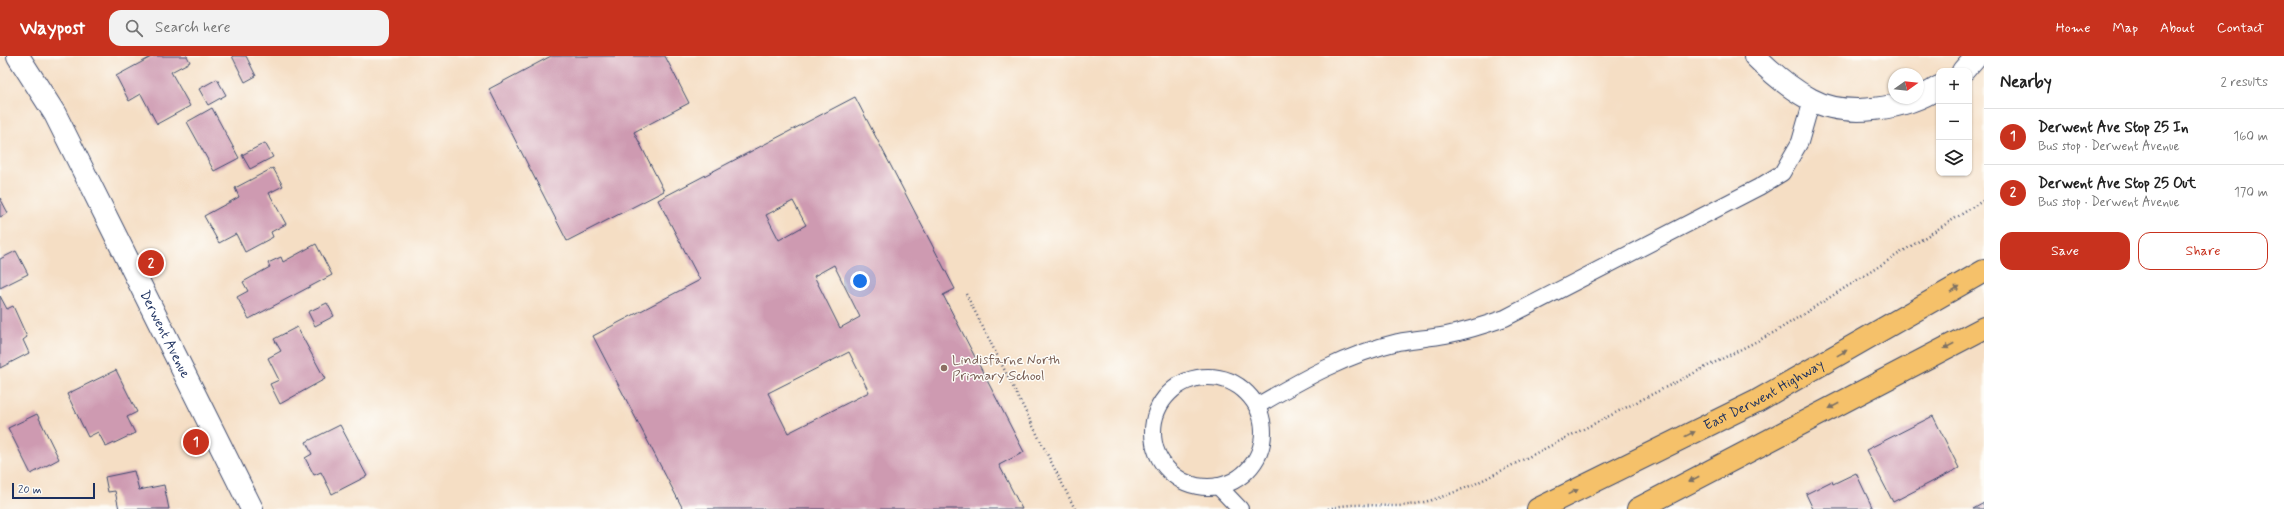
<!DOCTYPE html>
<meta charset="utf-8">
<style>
body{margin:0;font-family:Mynerve,sans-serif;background:#f2f2f2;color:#222}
.controls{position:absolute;right:12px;top:12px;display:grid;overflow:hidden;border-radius:8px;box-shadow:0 1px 3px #0004}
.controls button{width:36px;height:36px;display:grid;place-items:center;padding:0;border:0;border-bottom:1px solid #e0e0e0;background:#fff;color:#222;font:20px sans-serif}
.compass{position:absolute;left:1888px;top:12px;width:36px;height:36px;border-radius:50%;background:#fff;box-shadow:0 1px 3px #0004;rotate:75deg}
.scale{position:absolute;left:12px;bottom:10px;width:83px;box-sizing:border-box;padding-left:4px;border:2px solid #1b2f5e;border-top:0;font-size:11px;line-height:14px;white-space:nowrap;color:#1b2f5e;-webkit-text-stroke:3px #fdfcf7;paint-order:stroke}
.you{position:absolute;left:860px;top:225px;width:14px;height:14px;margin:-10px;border:3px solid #fff;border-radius:50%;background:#1a73e8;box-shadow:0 0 0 6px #1a73e833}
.badge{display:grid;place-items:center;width:26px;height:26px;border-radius:50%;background:#c8321e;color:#fff;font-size:13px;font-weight:700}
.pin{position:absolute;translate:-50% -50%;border:2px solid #fff;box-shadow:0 1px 4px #0006}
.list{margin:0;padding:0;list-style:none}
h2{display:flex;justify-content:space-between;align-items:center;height:52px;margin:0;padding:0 16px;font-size:17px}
h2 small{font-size:13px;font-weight:400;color:#767676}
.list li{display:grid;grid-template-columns:26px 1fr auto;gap:12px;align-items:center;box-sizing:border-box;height:56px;padding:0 16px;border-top:1px solid #e0e0e0}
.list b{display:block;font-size:15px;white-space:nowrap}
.list p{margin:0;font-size:13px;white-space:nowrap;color:#767676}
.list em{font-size:13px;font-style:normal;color:#767676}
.actions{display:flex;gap:8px;padding:12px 16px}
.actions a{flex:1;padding:9px 0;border:1px solid #c8321e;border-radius:12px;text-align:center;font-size:14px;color:#c8321e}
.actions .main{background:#c8321e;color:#fff}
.icon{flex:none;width:22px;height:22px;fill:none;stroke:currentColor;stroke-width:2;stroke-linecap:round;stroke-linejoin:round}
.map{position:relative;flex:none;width:1984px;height:453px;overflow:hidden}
header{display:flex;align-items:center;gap:24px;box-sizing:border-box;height:56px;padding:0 20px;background:#c8321e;color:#fff}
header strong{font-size:19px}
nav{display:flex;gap:22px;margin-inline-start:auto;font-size:14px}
.search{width:280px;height:36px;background:#f2f2f2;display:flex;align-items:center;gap:10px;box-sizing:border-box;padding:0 14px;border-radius:12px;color:#767676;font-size:15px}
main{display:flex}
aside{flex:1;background:#fff}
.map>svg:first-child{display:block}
.building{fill:#ce9ab1;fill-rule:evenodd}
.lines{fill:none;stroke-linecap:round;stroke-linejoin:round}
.lane-casing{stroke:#3c496d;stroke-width:18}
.street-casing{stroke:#3c496d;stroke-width:24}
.primary-casing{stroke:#3c496d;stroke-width:24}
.path{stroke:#3c496d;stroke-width:2.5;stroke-dasharray:1 3;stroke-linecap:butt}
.lane{stroke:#fff;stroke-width:16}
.street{stroke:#fff;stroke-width:22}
.primary{stroke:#f5c16b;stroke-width:22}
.oneway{fill:#7d7164}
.education-dot{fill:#8d6e63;stroke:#fdfcf7;stroke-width:1.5}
.labels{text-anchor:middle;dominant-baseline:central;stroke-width:3;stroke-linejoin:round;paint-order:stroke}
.street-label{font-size:14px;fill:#1b2f5e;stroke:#fdfcf7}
.education-label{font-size:14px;fill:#785e54;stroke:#fdfcf7;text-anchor:start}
</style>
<header>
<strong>Waypost</strong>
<div class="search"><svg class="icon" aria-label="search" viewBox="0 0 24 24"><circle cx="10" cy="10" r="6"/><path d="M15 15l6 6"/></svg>Search here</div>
<nav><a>Home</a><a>Map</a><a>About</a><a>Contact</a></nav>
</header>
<main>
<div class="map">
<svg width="1984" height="453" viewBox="0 0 1984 453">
<rect width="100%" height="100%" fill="#fdfcf7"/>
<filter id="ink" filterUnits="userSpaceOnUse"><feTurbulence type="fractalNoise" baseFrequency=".025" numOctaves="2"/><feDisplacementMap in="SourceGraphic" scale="8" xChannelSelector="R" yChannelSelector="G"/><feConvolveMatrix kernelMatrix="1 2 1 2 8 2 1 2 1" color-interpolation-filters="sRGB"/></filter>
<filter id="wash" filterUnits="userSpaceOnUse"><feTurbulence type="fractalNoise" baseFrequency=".012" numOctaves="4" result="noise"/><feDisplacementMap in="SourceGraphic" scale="16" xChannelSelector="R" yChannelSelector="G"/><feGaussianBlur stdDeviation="0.9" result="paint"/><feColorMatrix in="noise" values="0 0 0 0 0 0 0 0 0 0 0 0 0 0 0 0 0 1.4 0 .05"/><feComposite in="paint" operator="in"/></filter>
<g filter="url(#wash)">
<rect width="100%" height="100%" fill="#f5dec4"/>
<g id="blocks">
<g class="building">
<polygon points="153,0 187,0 190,6 171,16 190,50 157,68 141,38 129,45 116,20"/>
<polygon points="232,0 246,0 256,20 245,26"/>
<polygon points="551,0 665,0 689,47 634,76 664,135 567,185 489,33"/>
<polygon points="217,23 226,39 208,49 199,33"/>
<path d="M 855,41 L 955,233 L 943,239 L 1024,396 L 999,409 L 1022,453 L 683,453 L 593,280 L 700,224 L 658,144 ZM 793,145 L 806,169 L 779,184 L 766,159 ZM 834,209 L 860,261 L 840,272 L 814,220 ZM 849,296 L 869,336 L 788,377 L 768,337 Z"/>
<polygon points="212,52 239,102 214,115 187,66"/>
<polygon points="265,87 273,101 250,113 242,99"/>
<polygon points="273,112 283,130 269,137 286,168 271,176 273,181 245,196 236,178 219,187 204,160 239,141 235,132"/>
<polygon points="0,142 8,157 0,161"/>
<polygon points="316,188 332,219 249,263 237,241 248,235 243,226 270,211 268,207 281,201 283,206"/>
<polygon points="16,195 28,218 0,232 0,203"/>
<polygon points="0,240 7,253 13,250 27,281 23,284 29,297 0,312"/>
<polygon points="327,247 334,260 315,270 308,256"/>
<polygon points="297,271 325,323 280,348 270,328 279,324 268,302 281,295 274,283"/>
<polygon points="116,314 137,356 127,361 135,377 106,391 98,376 88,381 67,338"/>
<polygon points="37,358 59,403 31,418 8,372"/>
<polygon points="1933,360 1959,412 1893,446 1866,394"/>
<polygon points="340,369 367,420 332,438 321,416 314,419 305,402 312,398 306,386"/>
<polygon points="134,415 139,434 164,429 169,453 119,453 115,435 108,436 105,421"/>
<polygon points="1856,417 1873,453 1813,453 1806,438 1832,425 1833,428"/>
<polygon points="1984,447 1984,453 1973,453"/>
</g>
</g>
</g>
<g filter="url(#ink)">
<use href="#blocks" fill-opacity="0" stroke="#3c496d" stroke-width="1"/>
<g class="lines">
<g class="lane-casing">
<g id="lane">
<circle cx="1208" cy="376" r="55"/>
<path d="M 1257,350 C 1301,324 1347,298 1398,286 C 1414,283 1430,282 1446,279 C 1466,275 1485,269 1505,262 L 1759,131 L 1782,117 L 1800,86 L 1812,44"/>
<polyline points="1218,430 1240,453"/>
</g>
</g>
<g class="street-casing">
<g id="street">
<path id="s1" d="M 18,0 L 55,58 L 252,453"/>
<path d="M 1755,0 C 1772,17 1789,32 1810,43 C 1846,63 1906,53 1939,31"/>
<polyline points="1963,15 1976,0"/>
</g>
</g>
<g class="primary-casing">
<g id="primary">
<path id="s2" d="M 1538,453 L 1757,345 L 1984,215"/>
<polyline points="1638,453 1984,272"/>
</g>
</g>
<g class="path">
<polyline points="966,238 1075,453"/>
<path d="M 1328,453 C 1350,446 1373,450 1395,450 C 1422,450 1450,438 1475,428 L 1775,276 L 1984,144"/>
</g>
<use href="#lane" class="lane"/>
<use href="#street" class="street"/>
<use href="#primary" class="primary"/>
</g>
<defs><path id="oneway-solid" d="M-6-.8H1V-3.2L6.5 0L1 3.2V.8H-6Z"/></defs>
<g class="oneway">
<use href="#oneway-solid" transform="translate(1955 233) rotate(-31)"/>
<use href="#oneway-solid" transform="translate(1949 290) rotate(152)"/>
<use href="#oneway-solid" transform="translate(1842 297) rotate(-29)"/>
<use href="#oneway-solid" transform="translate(1834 350) rotate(152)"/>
<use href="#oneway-solid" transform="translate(1690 378) rotate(-26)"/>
<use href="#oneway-solid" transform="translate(1694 423) rotate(152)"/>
<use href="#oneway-solid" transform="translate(1573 436) rotate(-26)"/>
</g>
</g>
<circle class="education-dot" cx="944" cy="312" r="4"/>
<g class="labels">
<g class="street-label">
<text stroke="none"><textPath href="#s1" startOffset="315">Derwent Avenue</textPath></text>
<text stroke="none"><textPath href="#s2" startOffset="253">East Derwent Highway</textPath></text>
</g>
<g class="education-label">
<text x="952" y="304">Lindisfarne North<tspan x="952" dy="16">Primary School</tspan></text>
</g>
</g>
</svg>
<div class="controls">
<button>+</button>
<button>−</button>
<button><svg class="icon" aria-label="layers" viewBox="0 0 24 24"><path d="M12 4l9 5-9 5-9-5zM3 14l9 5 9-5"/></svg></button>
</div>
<svg class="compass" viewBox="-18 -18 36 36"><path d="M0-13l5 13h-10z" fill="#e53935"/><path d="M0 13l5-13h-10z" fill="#767676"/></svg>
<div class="scale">20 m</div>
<div class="you"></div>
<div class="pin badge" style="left:196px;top:386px">1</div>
<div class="pin badge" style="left:151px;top:207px">2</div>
</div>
<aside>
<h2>Nearby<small>2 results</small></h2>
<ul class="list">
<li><span class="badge">1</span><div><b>Derwent Ave Stop 25 In</b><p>Bus stop · Derwent Avenue</p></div><em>160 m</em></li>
<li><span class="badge">2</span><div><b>Derwent Ave Stop 25 Out</b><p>Bus stop · Derwent Avenue</p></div><em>170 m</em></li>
</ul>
<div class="actions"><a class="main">Save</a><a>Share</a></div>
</aside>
</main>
